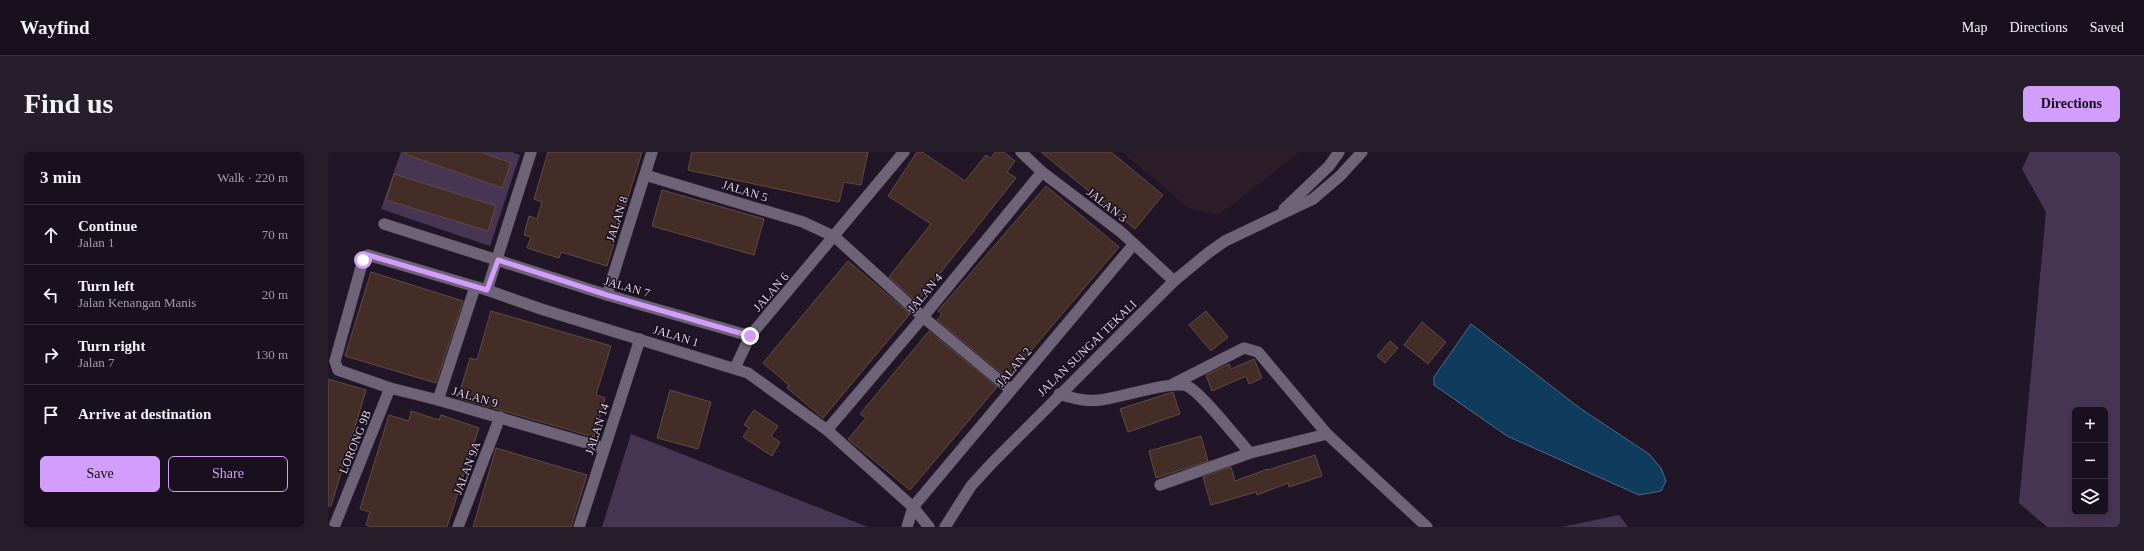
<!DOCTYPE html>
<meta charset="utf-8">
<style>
body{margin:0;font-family:Georgia,serif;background:#261e2b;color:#f1f3f6}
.controls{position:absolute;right:12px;bottom:12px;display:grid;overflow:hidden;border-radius:6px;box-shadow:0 2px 10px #0003}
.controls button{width:36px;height:36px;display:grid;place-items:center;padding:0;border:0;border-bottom:1px solid #37303c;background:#19101e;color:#f1f3f6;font:20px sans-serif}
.stop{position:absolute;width:12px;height:12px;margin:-9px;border:3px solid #d29dfd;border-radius:50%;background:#fff}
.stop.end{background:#d29dfd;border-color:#fff;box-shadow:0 1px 4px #0008}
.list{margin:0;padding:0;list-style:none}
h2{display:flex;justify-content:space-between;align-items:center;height:52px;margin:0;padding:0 16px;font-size:17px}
h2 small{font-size:13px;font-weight:400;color:#9f9da4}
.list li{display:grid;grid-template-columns:26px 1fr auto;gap:12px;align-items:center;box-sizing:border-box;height:60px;padding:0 16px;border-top:1px solid #37303c}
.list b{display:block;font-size:15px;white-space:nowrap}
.list p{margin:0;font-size:13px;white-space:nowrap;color:#9f9da4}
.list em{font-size:13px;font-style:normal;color:#9f9da4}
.actions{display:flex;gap:8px;padding:12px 16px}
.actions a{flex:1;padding:9px 0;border:1px solid #d29dfd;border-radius:6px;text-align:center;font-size:14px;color:#d29dfd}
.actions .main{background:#d29dfd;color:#111}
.icon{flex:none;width:22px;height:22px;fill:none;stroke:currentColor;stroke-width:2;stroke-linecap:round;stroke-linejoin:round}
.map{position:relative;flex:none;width:1792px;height:375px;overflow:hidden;border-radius:6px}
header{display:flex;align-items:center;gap:24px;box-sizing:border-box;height:56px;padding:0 20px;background:#19101e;border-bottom:1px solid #37303c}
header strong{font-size:19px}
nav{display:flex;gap:22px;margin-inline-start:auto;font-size:14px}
.intro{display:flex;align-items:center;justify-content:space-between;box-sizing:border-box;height:96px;padding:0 24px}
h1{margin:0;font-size:28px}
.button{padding:10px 18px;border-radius:6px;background:#d29dfd;color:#111;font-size:14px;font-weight:700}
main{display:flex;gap:24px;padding:0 24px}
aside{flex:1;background:#19101e;border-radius:6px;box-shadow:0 2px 10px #0003}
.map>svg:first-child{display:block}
.industrial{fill:#2c1d29}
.green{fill:#473554;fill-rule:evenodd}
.water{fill:#0f3c5d;stroke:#4d6a86}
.building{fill:#442d26;stroke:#644a43}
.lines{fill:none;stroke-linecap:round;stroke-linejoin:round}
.minor-casing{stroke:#39323f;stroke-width:12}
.tertiary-casing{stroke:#39323f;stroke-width:12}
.minor{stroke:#6f6378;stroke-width:11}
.tertiary{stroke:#6f6378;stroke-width:11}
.route{stroke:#d29dfd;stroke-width:5}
.labels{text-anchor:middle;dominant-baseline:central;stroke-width:3;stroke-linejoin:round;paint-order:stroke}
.street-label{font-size:12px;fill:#ded7e4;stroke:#180d1e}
</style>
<header>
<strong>Wayfind</strong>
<nav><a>Map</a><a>Directions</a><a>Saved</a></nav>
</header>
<div class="intro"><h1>Find us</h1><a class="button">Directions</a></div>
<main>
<aside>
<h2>3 min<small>Walk · 220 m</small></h2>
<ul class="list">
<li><svg class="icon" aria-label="ahead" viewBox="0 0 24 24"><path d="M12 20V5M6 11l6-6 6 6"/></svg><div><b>Continue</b><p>Jalan 1</p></div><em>70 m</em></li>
<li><svg class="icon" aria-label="left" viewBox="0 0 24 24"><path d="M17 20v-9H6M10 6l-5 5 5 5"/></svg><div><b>Turn left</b><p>Jalan Kenangan Manis</p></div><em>20 m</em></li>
<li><svg class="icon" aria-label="right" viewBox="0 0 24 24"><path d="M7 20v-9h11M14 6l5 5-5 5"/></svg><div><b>Turn right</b><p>Jalan 7</p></div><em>130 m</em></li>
<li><svg class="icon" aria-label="arrive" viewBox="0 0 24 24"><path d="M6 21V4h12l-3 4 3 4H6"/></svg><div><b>Arrive at destination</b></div></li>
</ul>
<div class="actions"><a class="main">Save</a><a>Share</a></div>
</aside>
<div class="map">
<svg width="1792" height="375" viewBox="0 0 1792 375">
<rect width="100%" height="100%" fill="#211628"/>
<polygon class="industrial" points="794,0 972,0 891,63 861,56"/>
<g class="green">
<polygon points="73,0 184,0 192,3 162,94 53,57"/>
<path d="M 1702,0 L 1792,0 L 1792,375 L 1719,375 L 1691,351 L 1718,60 L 1694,17 ZM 1747,258 L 1777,258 L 1777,360 L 1747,360 Z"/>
<polygon points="303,282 540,375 274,375"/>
<polygon points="1291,363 1300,375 1234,375"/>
</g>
<polygon class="water" points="1143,172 1253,257 1321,302 1333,316 1338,329 1333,339 1311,343 1179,284 1106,233 1106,225"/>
<g class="building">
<polygon points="77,0 153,0 183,11 174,36 77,2"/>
<polygon points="220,0 314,0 279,114 233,100 231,106 199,96 203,85 196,83 201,64 209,67 214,50 206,47"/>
<polygon points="364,0 540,0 533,33 516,30 511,50 360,18"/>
<polygon points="589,0 594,0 637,29 658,3 663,6 667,0 676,0 687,9 679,20 688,26 589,150 561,125 603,72 560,44"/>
<polygon points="713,0 783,0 835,43 807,77"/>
<polygon points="66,22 168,54 160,79 58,48"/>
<polygon points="718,34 791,95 684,221 682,219 677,224 609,168 614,162 610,159"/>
<polygon points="334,38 436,67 426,103 324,74"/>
<polygon points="520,109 582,162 495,266 459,236 461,233 435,211"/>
<polygon points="43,120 135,149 108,231 17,204"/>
<polygon points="163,159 283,194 268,243 277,246 266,285 130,246 142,206 149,208"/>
<polygon points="878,159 900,185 883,199 861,173"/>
<polygon points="1094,170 1118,190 1100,212 1076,193"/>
<polygon points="601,179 669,235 582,338 520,287 538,266 532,262"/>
<polygon points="1062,189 1070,196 1057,211 1049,204"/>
<polygon points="926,207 934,226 921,232 918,224 884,239 878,223 901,212 903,217"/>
<polygon points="0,227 38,238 3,354 0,354"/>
<polygon points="342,238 383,250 370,297 329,286"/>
<polygon points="845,240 852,262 800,280 792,257"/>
<polygon points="426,258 450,274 443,284 452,290 444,304 415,285 421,276 416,273"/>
<polygon points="83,259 111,268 113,263 151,276 119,375 44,375 38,373 42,360 32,357 61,263 81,269"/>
<polygon points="873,284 880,309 828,326 821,299"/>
<polygon points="168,296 259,323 243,375 145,375"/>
<polygon points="987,303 994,324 961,335 960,331 929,343 928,340 883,353 875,325 903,315 907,329 940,317 940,318"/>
</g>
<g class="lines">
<g class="minor-casing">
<g id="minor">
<polyline points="693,0 714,20 793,80 846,129"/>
<polyline points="317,23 475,70 507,85 595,165 683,238"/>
<polyline points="56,72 279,143 422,184"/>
<polyline points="159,138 203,0"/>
<polyline points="279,143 324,0"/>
<polyline points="407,216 422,184 576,0"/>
<polyline points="845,232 916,196 930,200 999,282"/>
<path d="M 731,242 C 745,246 757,250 772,248 C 792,246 844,228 859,234 C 873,240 910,288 922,301"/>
<polyline points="110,248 147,135"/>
<polyline points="499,278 595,165 714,20"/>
<polyline points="276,296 110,248 62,236 10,218 7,209 35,108 40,103 159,138 213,157 420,221 499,278 585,355 601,375"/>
<polyline points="832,333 922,301 999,282 1099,375"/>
<polyline points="6,375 62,236"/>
<polyline points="130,375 172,265"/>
<polyline points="251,375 312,187"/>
<polyline points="579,375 585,355 806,92"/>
</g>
</g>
<g class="tertiary-casing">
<g id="tertiary">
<polyline points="956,57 1001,14 1011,0"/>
<polyline points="617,375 643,334 664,311 846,129 880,101 897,89 985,47 1012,24 1034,0"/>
</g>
</g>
<use href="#minor" class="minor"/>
<use href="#tertiary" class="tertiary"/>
</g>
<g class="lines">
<polyline class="route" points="35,108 40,103 159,138 170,108 279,143 422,184"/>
</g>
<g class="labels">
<g class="street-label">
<text transform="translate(417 39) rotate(17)">JALAN 5</text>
<text transform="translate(779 53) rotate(38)">JALAN 3</text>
<text transform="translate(289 67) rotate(-72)">JALAN 8</text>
<text transform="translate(299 135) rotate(16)">JALAN 7</text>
<text transform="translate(443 140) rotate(-49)">JALAN 6</text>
<text transform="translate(597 141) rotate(-50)">JALAN 4</text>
<text transform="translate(348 184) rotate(17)">JALAN 1</text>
<text transform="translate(759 196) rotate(-44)">JALAN SUNGAI TEKALI</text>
<text transform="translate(686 215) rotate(-50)">JALAN 2</text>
<text transform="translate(147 245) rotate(16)">JALAN 9</text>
<text transform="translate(269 277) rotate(-72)">JALAN 14</text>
<text transform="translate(27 290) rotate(-68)">LORONG 9B</text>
<text transform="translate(139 316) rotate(-69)">JALAN 9A</text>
</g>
</g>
</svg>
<div class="controls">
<button>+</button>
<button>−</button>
<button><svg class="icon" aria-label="layers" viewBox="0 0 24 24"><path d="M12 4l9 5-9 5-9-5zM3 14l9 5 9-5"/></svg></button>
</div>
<div class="stop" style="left:35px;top:108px"></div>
<div class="stop end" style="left:422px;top:184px"></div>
</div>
</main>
